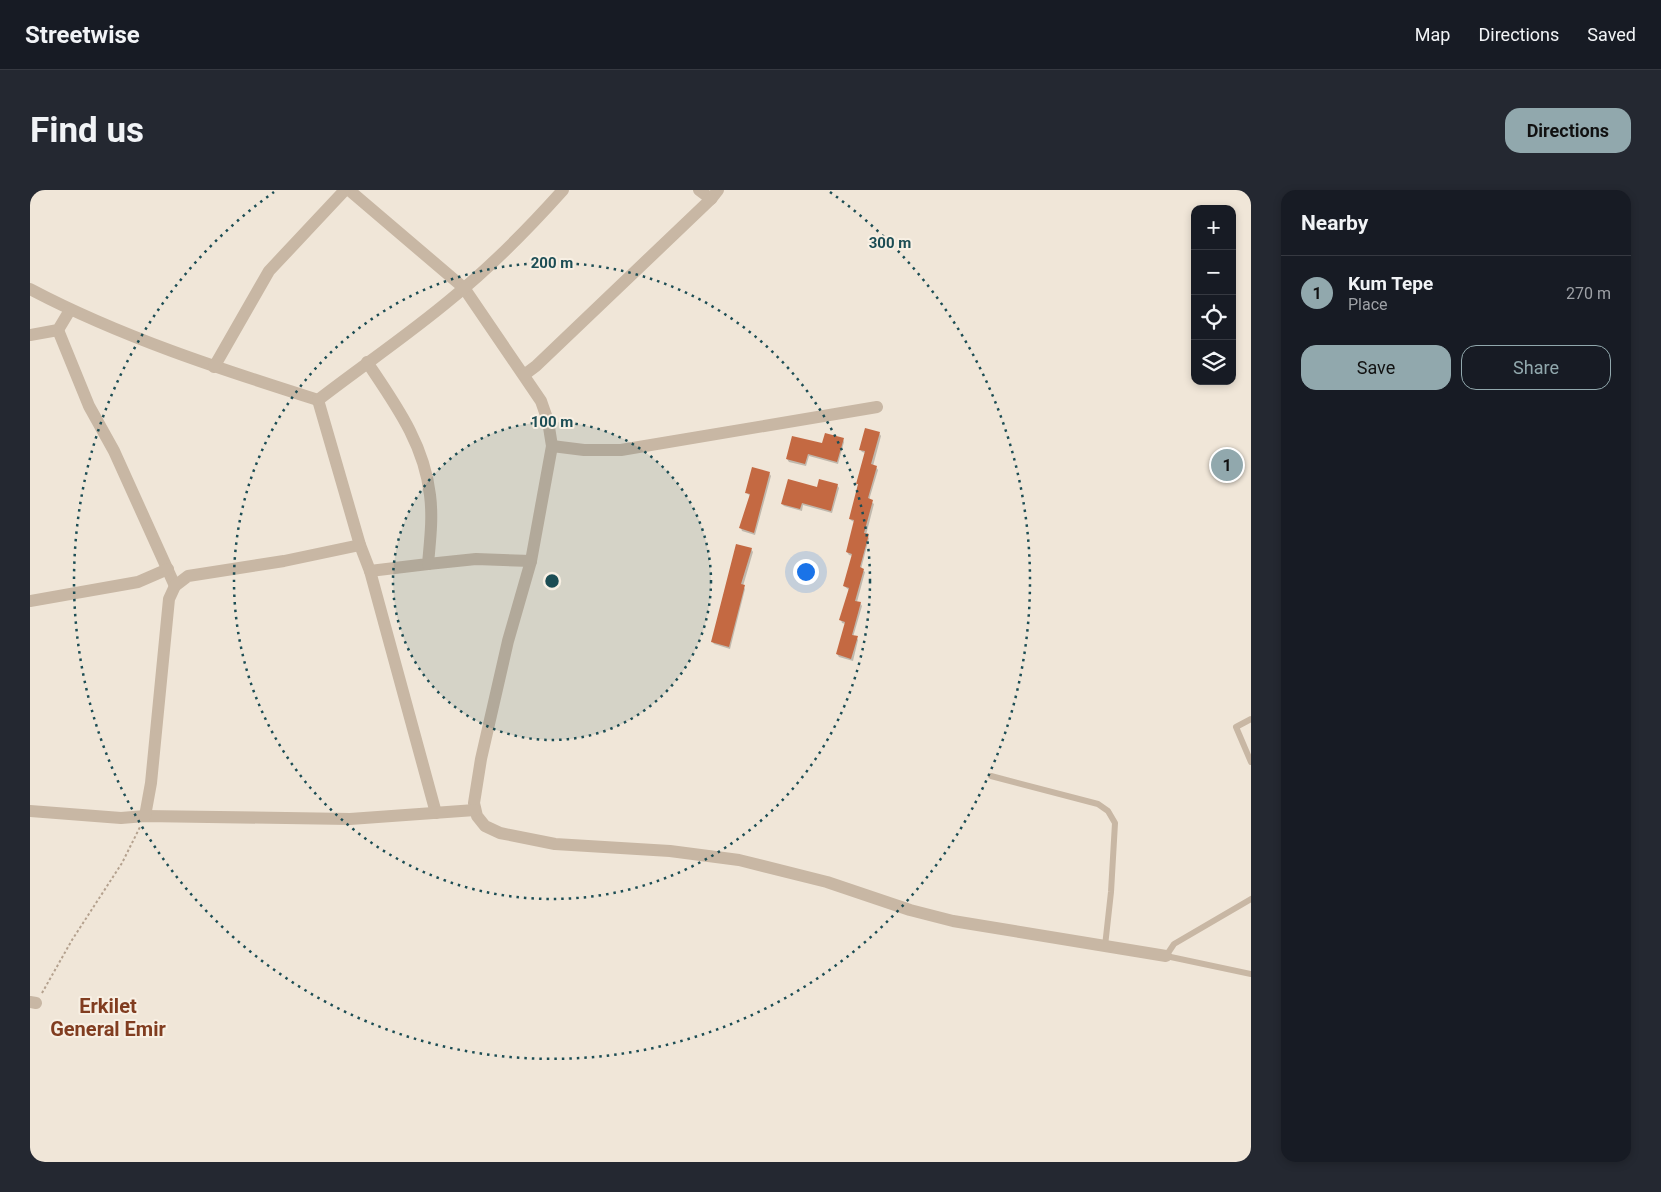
<!DOCTYPE html>
<meta charset="utf-8">
<style>
body{margin:0;font-family:Roboto,sans-serif;background:#242831;color:#f1f3f6}
.controls{position:absolute;right:15px;top:15px;display:grid;overflow:hidden;border-radius:10px;box-shadow:0 2px 8px #0003}
.controls button{width:45px;height:45px;display:grid;place-items:center;padding:0;border:0;border-bottom:1px solid #363941;background:#171b24;color:#f1f3f6;font:25px sans-serif}
.you{position:absolute;left:775px;top:381px;width:18px;height:18px;margin:-12px;border:4px solid #fff;border-radius:50%;background:#1a73e8;box-shadow:0 0 0 8px #1a73e833}
.badge{display:grid;place-items:center;width:32px;height:32px;border-radius:50%;background:#91a8ad;color:#111;font-size:16px;font-weight:700}
.pin{position:absolute;translate:-50% -50%;border:2px solid #fff;box-shadow:0 1px 5px #0006}
.list{margin:0;padding:0;list-style:none}
h2{display:flex;justify-content:space-between;align-items:center;height:65px;margin:0;padding:0 20px;font-size:21px}
h2 small{font-size:16px;font-weight:400;color:#9ea1a6}
.list li{display:grid;grid-template-columns:32px 1fr auto;gap:15px;align-items:center;box-sizing:border-box;height:75px;padding:0 20px;border-top:1px solid #363941}
.list b{display:block;font-size:19px;white-space:nowrap}
.list p{margin:0;font-size:16px;white-space:nowrap;color:#9ea1a6}
.list em{font-size:16px;font-style:normal;color:#9ea1a6}
.actions{display:flex;gap:10px;padding:15px 20px}
.actions a{flex:1;padding:11px 0;border:1px solid #91a8ad;border-radius:15px;text-align:center;font-size:18px;color:#91a8ad}
.actions .main{background:#91a8ad;color:#111}
.icon{flex:none;width:28px;height:28px;fill:none;stroke:currentColor;stroke-width:2;stroke-linecap:round;stroke-linejoin:round}
.map{position:relative;flex:none;width:1221px;height:972px;overflow:hidden;border-radius:15px}
header{display:flex;align-items:center;gap:30px;box-sizing:border-box;height:70px;padding:0 25px;background:#171b24;border-bottom:1px solid #363941}
header strong{font-size:24px}
nav{display:flex;gap:28px;margin-inline-start:auto;font-size:18px}
.intro{display:flex;align-items:center;justify-content:space-between;box-sizing:border-box;height:120px;padding:0 30px}
h1{margin:0;font-size:35px}
.button{padding:12px 22px;border-radius:15px;background:#91a8ad;color:#111;font-size:18px;font-weight:700}
main{display:flex;gap:30px;padding:0 30px}
aside{flex:1;background:#171b24;border-radius:15px;box-shadow:0 2px 8px #0003}
.map>svg:first-child{display:block}
.shadow{fill:#0003}
.building{fill:#c46942}
.lines{fill:none;stroke-linecap:round;stroke-linejoin:round}
.path{stroke:#b4a18e;stroke-width:2;stroke-dasharray:2.5 2.5;stroke-linecap:butt}
.lane{stroke:#c8b7a4;stroke-width:6}
.street{stroke:#c8b7a4;stroke-width:12}
.ring{fill:none;stroke:#1c4d54;stroke-width:2.5;stroke-dasharray:2.5 5}
.labels{text-anchor:middle;dominant-baseline:central;stroke-width:4;stroke-linejoin:round;paint-order:stroke}
.district-label{font-size:20px;font-weight:bold;fill:#813d20;stroke:#f8f0e4}
.centre{fill:#1c4d54;stroke:#f8f0e4;stroke-width:2.5}
.ring-label{font-size:15px;text-anchor:middle;font-weight:bold;fill:#1c4d54;stroke:#f8f0e4;stroke-width:4;stroke-linejoin:round;paint-order:stroke}
</style>
<header>
<strong>Streetwise</strong>
<nav><a>Map</a><a>Directions</a><a>Saved</a></nav>
</header>
<div class="intro"><h1>Find us</h1><a class="button">Directions</a></div>
<main>
<div class="map">
<svg width="1221" height="972" viewBox="0 0 1221 972">
<rect width="100%" height="100%" fill="#f0e6d8"/>
<g class="shadow">
<polygon points="849,243 851,246 843,276 846,277 848,280 839,310 844,314 836,345 839,348 831,379 835,382 827,412 830,413 832,416 823,447 827,448 828,450 823,471 809,467 807,464 816,434 812,433 811,430 819,400 814,396 823,366 819,365 817,362 825,332 822,331 820,329 836,263 832,262 830,259"/>
<polygon points="813,249 814,252 808,274 779,266 776,276 759,272 757,269 793,255"/>
<polygon points="739,283 741,286 725,345 712,341 711,338 720,306 716,302"/>
<polygon points="807,295 809,298 802,323 773,315 772,321 754,316 752,314 788,298"/>
<polygon points="721,359 723,362 713,396 715,399 700,459 684,454 682,451"/>
</g>
<g class="building">
<polygon points="835,238 850,242 841,274 847,276 838,308 843,310 834,343 839,344 830,377 834,379 825,411 831,412 822,445 828,446 821,469 806,464 815,432 809,430 819,398 813,396 822,364 816,362 824,330 819,329 828,294 826,294 835,261 829,260"/>
<polygon points="795,243 814,248 807,272 778,264 775,274 756,269 762,246 792,253"/>
<polygon points="722,277 740,282 724,343 709,338 720,304 715,303"/>
<polygon points="758,289 787,297 789,289 808,294 801,321 772,313 770,319 751,314"/>
<polygon points="706,354 722,358 711,394 715,395 699,457 681,452"/>
</g>
<g class="lines">
<polyline class="path" points="12,803 42,750 92,673 110,637"/>
<g class="lane">
<polyline points="1221,529 1206,537 1221,572"/>
<polyline points="961,586 1068,614 1078,621 1085,633 1081,702 1075,756"/>
<polyline points="1221,709 1144,754 1136,766 1221,784"/>
</g>
<g class="street">
<polyline points="319,0 434,98 511,211 518,231 522,256 501,371 478,451 451,569 444,613 447,626 455,636 470,643 525,654 640,661 709,670 797,692 880,720 923,731 1136,766"/>
<polyline points="669,0 681,9 688,0"/>
<path d="M 0,99 C 91,147 190,179 288,210"/>
<polyline points="28,140 59,216 84,261 145,396"/>
<polyline points="0,145 28,140 40,120"/>
<polyline points="184,177 239,81 315,0"/>
<polyline points="494,185 506,176 681,9"/>
<path d="M 288,210 L 330,355 L 340,381 L 398,374 C 400,351 403,328 400,305 C 394,253 365,214 337,172"/>
<path d="M 288,210 C 332,176 378,145 421,109 C 462,76 498,39 533,0"/>
<polyline points="522,256 554,260 591,260 847,217"/>
<polyline points="398,374 446,369 501,371"/>
<polyline points="340,381 406,623"/>
<polyline points="0,411 108,392 138,379"/>
<polyline points="0,621 91,628 115,626 320,629 445,620"/>
<polyline points="115,626 121,593 139,409 145,396 158,386 254,371 330,355"/>
<polyline points="0,812 6,813"/>
</g>
</g>
<circle cx="522" cy="391" r="159" fill="#1c4d54" fill-opacity=".12"/>
<g class="ring">
<circle cx="522" cy="391" r="159"/>
<circle cx="522" cy="391" r="318"/>
<path d="M800 2A478 478 0 1 1 244 2"/>
</g>
<g class="labels">
<g class="district-label">
<text x="78" y="816">Erkilet<tspan x="78" dy="23">General Emir</tspan></text>
</g>
</g>
<circle cx="522" cy="391" r="8" class="centre"/>
<g class="ring-label">
<text x="860" y="58">300 m</text>
<text x="522" y="78">200 m</text>
<text x="522" y="237">100 m</text>
</g>
</svg>
<div class="controls">
<button>+</button>
<button>−</button>
<button><svg class="icon" aria-label="locate" viewBox="0 0 24 24"><circle cx="12" cy="12" r="6"/><path d="M12 2v4M12 18v4M2 12h4M18 12h4"/></svg></button>
<button><svg class="icon" aria-label="layers" viewBox="0 0 24 24"><path d="M12 4l9 5-9 5-9-5zM3 14l9 5 9-5"/></svg></button>
</div>
<div class="you"></div>
<div class="pin badge" style="left:1197px;top:275px">1</div>
</div>
<aside>
<h2>Nearby<small></small></h2>
<ul class="list">
<li><span class="badge">1</span><div><b>Kum Tepe</b><p>Place</p></div><em>270 m</em></li>
</ul>
<div class="actions"><a class="main">Save</a><a>Share</a></div>
</aside>
</main>
